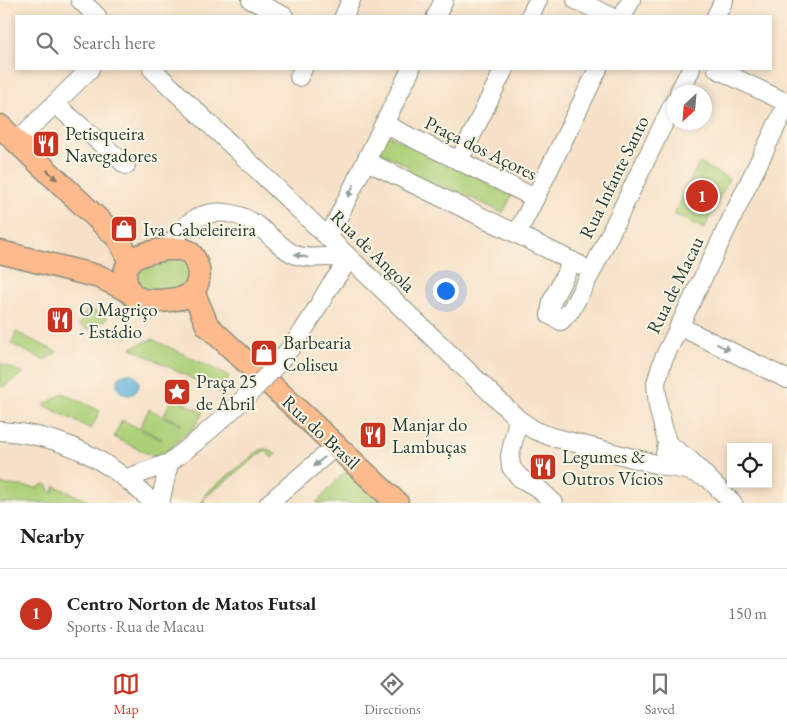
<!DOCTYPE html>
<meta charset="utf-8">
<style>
body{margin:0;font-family:"EB Garamond",serif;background:#f6f6f6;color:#222}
.controls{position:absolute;right:15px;bottom:15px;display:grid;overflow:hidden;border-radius:0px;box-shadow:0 2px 8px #0003}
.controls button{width:45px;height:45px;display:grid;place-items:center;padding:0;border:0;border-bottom:1px solid #e0e0e0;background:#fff;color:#222;font:25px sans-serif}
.compass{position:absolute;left:667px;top:85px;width:45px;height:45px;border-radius:50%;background:#fff;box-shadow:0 2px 8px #0003;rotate:206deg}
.you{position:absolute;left:445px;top:290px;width:18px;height:18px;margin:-12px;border:4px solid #fff;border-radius:50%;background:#1a73e8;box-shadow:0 0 0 8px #1a73e833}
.badge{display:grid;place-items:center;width:32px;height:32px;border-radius:50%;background:#c8321e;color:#fff;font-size:16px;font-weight:700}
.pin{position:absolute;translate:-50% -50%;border:2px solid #fff;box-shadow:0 1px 5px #0006}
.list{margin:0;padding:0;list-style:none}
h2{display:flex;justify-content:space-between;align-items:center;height:65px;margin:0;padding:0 20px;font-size:21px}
h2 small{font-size:16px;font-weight:400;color:#767676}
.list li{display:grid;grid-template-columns:32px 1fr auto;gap:15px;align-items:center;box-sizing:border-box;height:90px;padding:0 20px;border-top:1px solid #e0e0e0}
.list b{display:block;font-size:19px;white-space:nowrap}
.list p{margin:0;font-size:16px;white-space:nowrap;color:#767676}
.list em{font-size:16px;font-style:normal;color:#767676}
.icon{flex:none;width:28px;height:28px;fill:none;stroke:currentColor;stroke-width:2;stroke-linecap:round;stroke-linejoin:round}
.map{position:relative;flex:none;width:787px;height:503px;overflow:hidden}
.search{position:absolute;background:#fff;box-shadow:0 2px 8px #0003;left:15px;right:15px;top:15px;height:55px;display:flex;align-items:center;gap:12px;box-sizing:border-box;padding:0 18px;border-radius:0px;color:#767676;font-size:19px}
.sheet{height:155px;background:#fff}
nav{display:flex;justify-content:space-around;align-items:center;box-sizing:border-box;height:70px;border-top:1px solid #e0e0e0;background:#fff;font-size:14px;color:#767676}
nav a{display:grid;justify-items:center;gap:2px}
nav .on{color:#c8321e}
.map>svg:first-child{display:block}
.green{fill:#accf78;stroke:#668656}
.water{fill:#5cadd7;stroke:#3e7586}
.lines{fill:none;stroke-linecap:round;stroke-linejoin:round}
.minor-casing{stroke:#8a8f7e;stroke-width:20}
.major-casing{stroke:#8a8f7e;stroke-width:25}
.minor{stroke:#fff;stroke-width:18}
.major{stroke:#fcba8d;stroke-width:22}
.minor-bridge-casing{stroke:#8a8f7e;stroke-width:20;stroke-linecap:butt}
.minor-bridge{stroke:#fff;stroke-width:18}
.oneway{fill:#82755c}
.oneway2{fill:#8f9e9a}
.labels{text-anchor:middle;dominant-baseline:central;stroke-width:4;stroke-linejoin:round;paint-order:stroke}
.poi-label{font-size:19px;fill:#1f3d34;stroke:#fcf5e5;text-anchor:start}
.street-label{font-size:19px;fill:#1f3d34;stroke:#fcf5e5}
</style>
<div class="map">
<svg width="787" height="503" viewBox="0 0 787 503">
<rect width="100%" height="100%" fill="#fcf5e5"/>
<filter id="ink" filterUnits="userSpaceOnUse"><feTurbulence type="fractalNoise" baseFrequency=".02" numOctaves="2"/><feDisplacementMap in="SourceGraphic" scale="10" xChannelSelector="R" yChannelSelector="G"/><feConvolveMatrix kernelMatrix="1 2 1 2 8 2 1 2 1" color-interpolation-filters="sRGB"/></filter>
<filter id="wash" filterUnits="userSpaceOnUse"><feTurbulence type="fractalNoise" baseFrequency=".0096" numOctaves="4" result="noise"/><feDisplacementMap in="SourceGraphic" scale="20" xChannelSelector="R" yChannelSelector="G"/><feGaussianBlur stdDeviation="1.12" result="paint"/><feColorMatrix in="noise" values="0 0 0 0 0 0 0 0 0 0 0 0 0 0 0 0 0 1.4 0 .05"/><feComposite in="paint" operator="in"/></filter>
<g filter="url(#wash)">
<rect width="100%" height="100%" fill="#f6e1c8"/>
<g class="green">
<polygon points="386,134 512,194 503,213 448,187 440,190 405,174 408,166 378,151"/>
<polygon points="699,163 729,179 704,229 674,214"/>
<path d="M 182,259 L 188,266 L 188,280 L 182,288 L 147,292 L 137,286 C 136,281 134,274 136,270 C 143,258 170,260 182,259 Z"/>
<polygon points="88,308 108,318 90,330 79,325"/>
<polygon points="16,332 57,352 44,360 11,344"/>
<polygon points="152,339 229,376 221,393 131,348"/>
<polygon points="0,363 23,373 3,387 0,385"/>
<polygon points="63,393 100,411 91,429 44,405"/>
<polygon points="172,397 203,412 197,424 162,456 154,457 114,437 122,420 162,440 162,439 140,427 149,409 180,425 181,424 164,415"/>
<polygon points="267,449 276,454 272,458 265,450 203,499 205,503 202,503 206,493 260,450"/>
<polygon points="348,469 383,503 316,503"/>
<polygon points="0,484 39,488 41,485 46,484 49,487 50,491 53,492 55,486 92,503 0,503"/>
</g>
<circle class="water" cx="128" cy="384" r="11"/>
</g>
<g filter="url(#ink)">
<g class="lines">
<g class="minor-casing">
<g id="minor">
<polyline points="80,0 97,16"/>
<polyline points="251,0 284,16"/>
<polyline points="576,0 610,16"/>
<polyline points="344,16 351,0"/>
<polyline points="436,16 444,0"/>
<polyline points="530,16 538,0"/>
<polyline points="623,16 631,0"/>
<polyline points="716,16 724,0"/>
<polyline points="152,69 518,419 534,430 549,436 663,466 687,470 705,477"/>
<polyline points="717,69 787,103"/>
<polyline points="299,77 303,69"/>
<polyline points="679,92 691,69"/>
<polyline points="55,104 126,165"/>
<polyline points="17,141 90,69"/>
<polyline points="366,161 517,234 535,198 384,124"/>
<polyline points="459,161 504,69"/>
<polyline points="535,198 598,69"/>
<polyline points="517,234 580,265"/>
<polyline points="328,238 411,69"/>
<path d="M 167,249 C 175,238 186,222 199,217 C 221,207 246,215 263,230 C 274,238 284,251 296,255 C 306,259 317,257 327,257 C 334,257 342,258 350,259"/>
<polyline points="572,261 552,301 550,315 561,321 571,310 592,271 674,102"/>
<polyline points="330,286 350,259"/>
<polyline points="679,326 787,379"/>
<polyline points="518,419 510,456 511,467 520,478 538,488 554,503"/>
<path d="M 0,431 C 63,435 109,459 153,503"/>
<polyline points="667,443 691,461 733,503"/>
<polyline points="663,466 667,443 658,406 656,383 663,360 787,104"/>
<polyline points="128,478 169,463 198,440"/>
<polyline points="160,503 169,463"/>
<polyline points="269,503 336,446"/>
</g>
</g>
<g class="major-casing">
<g id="major">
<polyline points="0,126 119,239 130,262"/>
<path d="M 167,249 C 174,249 183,248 189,252 C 202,264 203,289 185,297 C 181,299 174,299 170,300 C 153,302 130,304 126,282 C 120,256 147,252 167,249 Z"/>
<polyline points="0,252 100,277 129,291"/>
<polyline points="193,291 207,325 397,503"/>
</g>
</g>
<use href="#minor" class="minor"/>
<use href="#major" class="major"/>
<g class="minor-bridge-casing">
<path id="minor-bridge" d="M 198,440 C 235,408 272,375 300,335 C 311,320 320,302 330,286"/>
</g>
<use href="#minor-bridge" class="minor-bridge"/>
</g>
<defs><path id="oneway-solid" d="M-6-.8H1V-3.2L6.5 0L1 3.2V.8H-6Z" transform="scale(1.25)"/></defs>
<use class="oneway" href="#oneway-solid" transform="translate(52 175) rotate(44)"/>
<g class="oneway2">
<use href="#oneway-solid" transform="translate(351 191) rotate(116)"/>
<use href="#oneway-solid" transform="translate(301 256) rotate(-167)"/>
<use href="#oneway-solid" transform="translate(723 347) rotate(26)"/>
<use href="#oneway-solid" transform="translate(319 462) rotate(138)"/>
</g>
</g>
<defs>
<g id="restaurant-square" transform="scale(1.4375)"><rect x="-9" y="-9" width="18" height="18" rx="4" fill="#c8321e" stroke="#fcf5e5"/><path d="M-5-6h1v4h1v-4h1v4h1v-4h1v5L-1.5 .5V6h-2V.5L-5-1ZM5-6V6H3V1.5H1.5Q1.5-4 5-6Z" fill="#fff"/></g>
<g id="shop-square" transform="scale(1.4375)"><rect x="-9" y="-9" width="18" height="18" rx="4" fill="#c8321e" stroke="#fcf5e5"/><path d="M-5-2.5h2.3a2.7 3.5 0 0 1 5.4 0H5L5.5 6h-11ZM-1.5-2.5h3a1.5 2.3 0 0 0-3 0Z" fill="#fff"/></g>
<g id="sight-square" transform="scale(1.4375)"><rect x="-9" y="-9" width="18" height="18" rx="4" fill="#c8321e" stroke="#fcf5e5"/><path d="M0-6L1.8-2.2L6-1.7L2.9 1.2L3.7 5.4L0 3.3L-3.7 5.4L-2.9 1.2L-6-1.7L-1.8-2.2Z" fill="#fff"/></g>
</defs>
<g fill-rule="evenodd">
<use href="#restaurant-square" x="46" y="144"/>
<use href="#shop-square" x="124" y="229"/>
<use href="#restaurant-square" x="60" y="320"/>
<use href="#shop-square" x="264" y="353"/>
<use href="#sight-square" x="177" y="392"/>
<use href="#restaurant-square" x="373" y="435"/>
<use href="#restaurant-square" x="543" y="467"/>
</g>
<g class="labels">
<g class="poi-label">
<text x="65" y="133">Petisqueira<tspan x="65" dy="22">Navegadores</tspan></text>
<text x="143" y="229">Iva Cabeleireira</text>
<text x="79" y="309">O Magriço<tspan x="79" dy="22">- Estádio</tspan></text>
<text x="283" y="342">Barbearia<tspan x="283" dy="22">Coliseu</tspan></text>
<text x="196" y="381">Praça 25<tspan x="196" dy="22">de Abril</tspan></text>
<text x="392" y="424">Manjar do<tspan x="392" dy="22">Lambuças</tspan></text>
<text x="562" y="456">Legumes &amp;<tspan x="562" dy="22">Outros Vícios</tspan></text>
</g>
<g class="street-label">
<text transform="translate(481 148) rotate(26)">Praça dos Açores</text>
<text transform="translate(614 177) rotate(-64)">Rua Infante Santo</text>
<text transform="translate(373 251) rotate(44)">Rua de Angola</text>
<text transform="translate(675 285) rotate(-64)">Rua de Macau</text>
<text transform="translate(321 432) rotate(43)">Rua do Brasil</text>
</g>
</g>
</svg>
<div class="controls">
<button><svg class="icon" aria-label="locate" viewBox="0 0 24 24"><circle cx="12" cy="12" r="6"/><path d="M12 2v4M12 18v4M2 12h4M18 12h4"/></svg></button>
</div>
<svg class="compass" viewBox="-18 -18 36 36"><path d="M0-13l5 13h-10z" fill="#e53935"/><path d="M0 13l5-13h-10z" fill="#767676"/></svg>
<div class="you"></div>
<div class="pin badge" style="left:702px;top:196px">1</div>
<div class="search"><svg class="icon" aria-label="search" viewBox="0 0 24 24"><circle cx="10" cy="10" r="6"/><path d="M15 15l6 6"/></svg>Search here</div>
</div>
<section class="sheet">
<h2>Nearby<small></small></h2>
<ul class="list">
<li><span class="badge">1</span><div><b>Centro Norton de Matos Futsal</b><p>Sports · Rua de Macau</p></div><em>150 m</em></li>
</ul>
</section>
<nav>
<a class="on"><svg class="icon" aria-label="map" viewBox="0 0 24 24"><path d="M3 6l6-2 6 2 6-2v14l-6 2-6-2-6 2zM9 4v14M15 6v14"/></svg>Map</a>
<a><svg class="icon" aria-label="directions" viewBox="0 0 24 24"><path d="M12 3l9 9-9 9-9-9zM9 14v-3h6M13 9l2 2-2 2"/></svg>Directions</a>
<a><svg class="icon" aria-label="saved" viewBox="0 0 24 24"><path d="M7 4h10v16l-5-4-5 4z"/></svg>Saved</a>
</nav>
